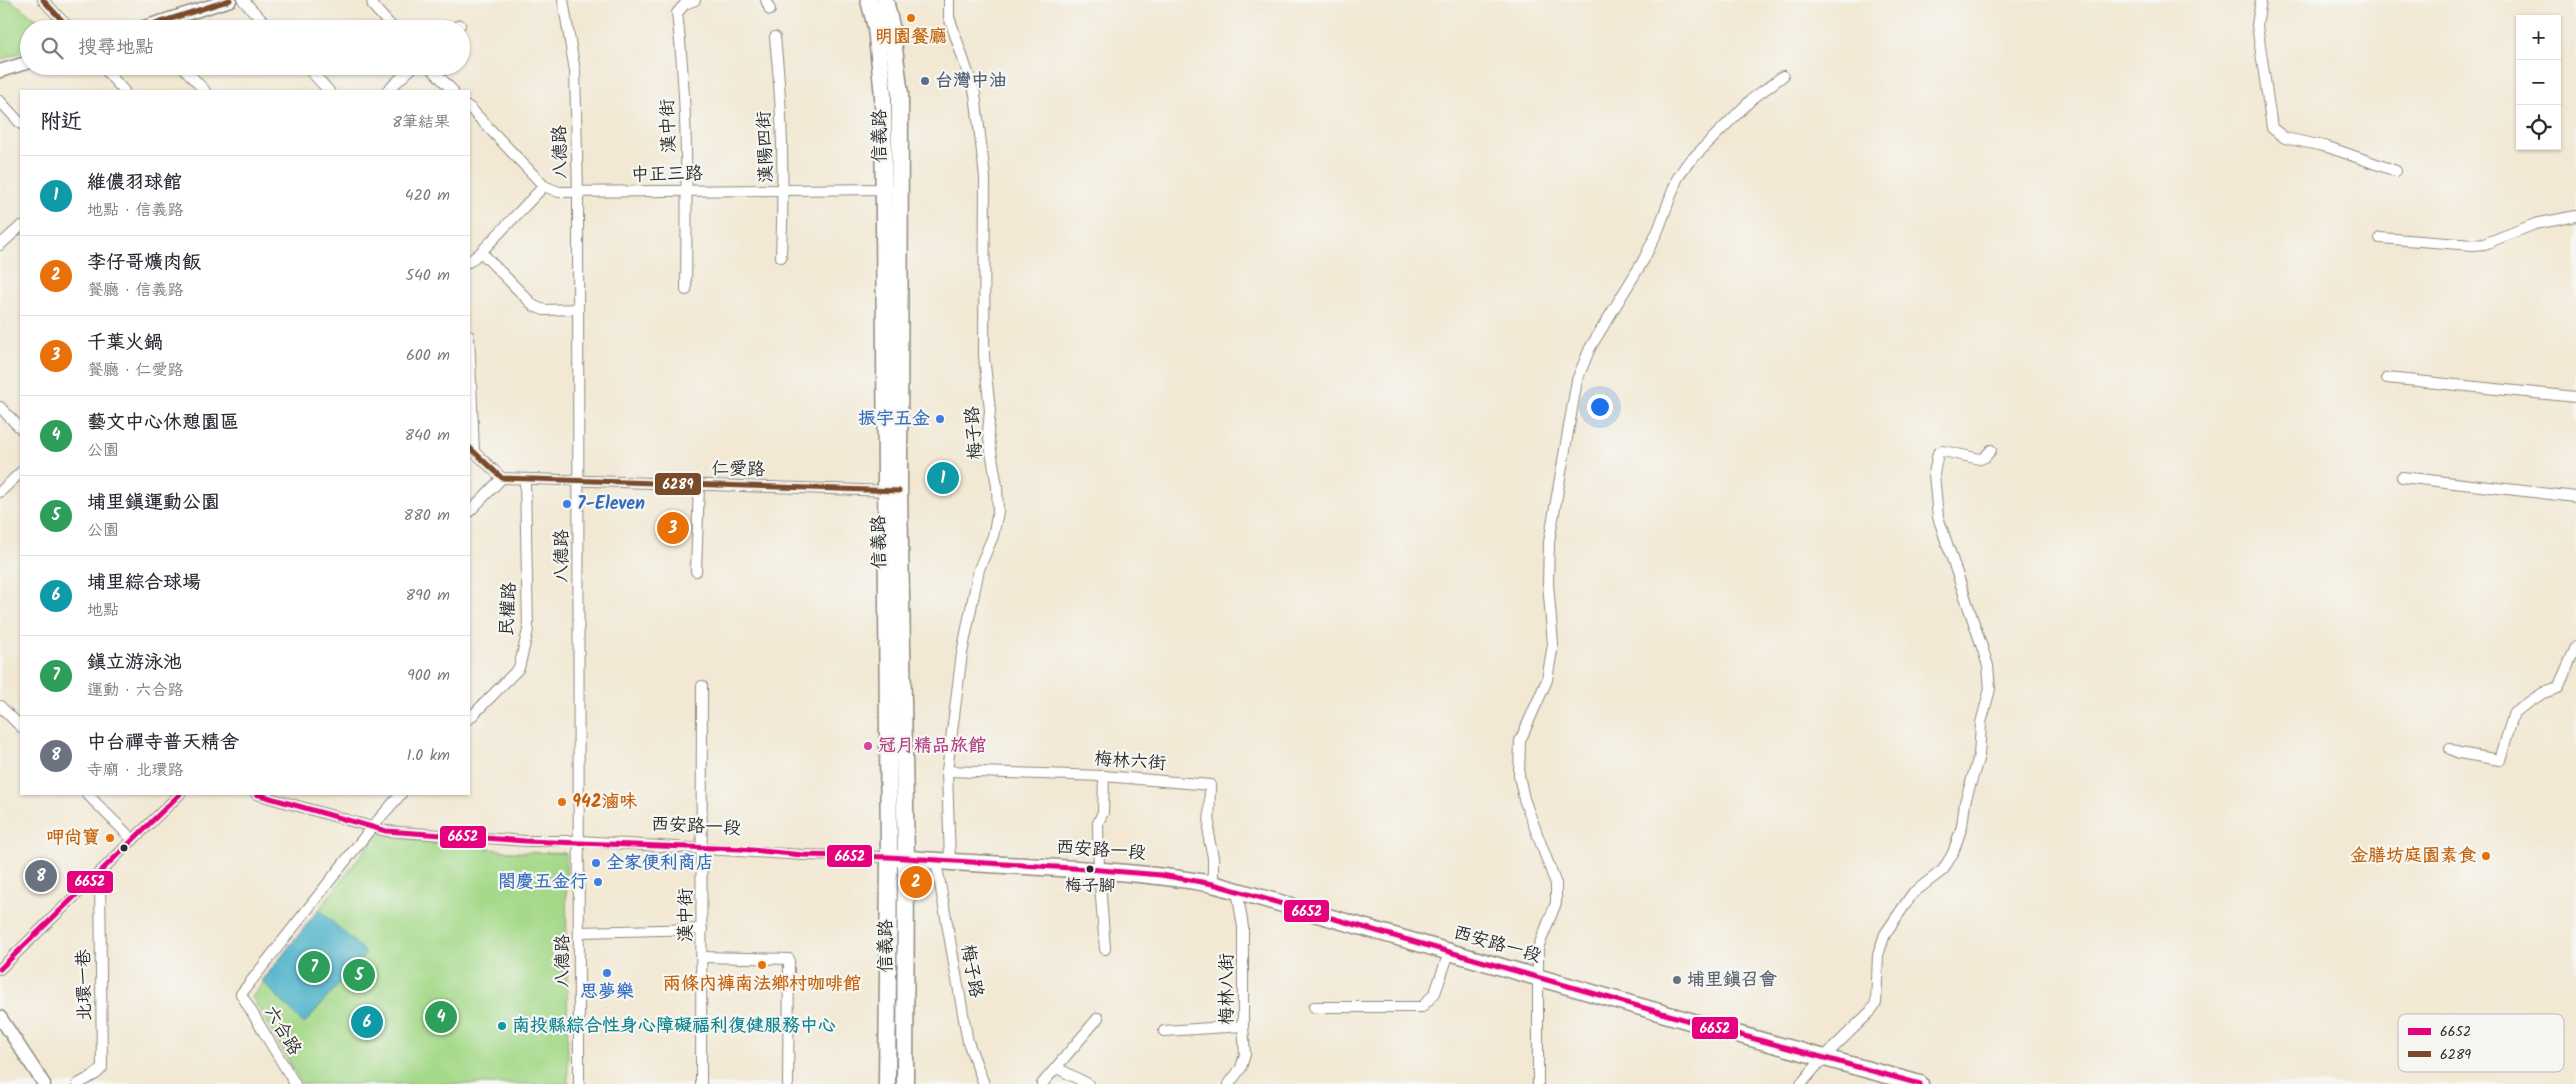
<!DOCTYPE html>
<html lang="zh-TW">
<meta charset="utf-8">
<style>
body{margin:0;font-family:Kalam,"LXGW WenKai TC",sans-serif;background:#f7f7f7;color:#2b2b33}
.controls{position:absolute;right:15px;top:15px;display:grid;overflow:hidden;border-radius:0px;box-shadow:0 1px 4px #0004}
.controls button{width:45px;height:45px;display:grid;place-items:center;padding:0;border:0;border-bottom:1px solid #e1e1e2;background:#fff;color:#2b2b33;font:25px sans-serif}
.you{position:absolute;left:1599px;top:406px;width:18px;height:18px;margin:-12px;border:4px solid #fff;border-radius:50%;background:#1a73e8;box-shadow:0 0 0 8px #1a73e833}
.badge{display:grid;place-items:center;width:32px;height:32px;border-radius:50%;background:#2563eb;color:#fff;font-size:16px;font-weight:700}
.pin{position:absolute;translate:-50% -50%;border:2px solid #fff;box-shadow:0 1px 5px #0006}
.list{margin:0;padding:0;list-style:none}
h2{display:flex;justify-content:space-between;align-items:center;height:65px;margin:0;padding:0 20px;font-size:21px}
h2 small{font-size:16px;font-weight:400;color:#7c7c81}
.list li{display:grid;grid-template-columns:32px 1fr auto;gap:15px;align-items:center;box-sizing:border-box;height:80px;padding:0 20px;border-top:1px solid #e1e1e2}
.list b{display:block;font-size:19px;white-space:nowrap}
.list p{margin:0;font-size:16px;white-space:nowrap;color:#7c7c81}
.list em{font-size:16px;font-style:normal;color:#7c7c81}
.icon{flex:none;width:28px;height:28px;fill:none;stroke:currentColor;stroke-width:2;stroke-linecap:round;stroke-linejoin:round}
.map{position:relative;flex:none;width:2576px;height:1084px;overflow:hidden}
.search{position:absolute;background:#fff;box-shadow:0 1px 4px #0004;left:20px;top:20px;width:450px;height:55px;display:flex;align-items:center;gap:12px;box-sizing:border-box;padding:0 18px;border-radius:28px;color:#7c7c81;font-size:19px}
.panel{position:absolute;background:#fff;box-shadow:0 1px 4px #0004;left:20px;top:90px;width:450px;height:705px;border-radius:0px}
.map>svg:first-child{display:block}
.green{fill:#a5d989;stroke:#68825a}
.water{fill:#49b0c8;stroke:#3a6e7a}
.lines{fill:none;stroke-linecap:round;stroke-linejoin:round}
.minor-casing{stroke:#8e8a7f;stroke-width:12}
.tertiary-casing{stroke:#8e8a7f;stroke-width:15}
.primary-casing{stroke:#8e8a7f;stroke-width:19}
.minor{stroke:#fff;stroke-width:10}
.tertiary{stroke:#fff;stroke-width:12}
.primary{stroke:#fff;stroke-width:16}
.bus-1-casing{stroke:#f6f6f2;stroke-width:9}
.bus-2-casing{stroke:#f6f6f2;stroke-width:9}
.bus-1{stroke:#e5007d;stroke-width:5}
.bus-2{stroke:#7a4b2a;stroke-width:5}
.food-dot{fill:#e8710a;stroke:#f6f6f2;stroke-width:2}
.service-dot{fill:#5c6f8a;stroke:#f6f6f2;stroke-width:2}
.shop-dot{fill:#3f7fe0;stroke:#f6f6f2;stroke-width:2}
.hotel-dot{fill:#d1479c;stroke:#f6f6f2;stroke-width:2}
.bus-dot{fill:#2b2b2b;stroke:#f6f6f2;stroke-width:2}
.worship-dot{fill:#6b7280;stroke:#f6f6f2;stroke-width:2}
.culture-dot{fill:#0f9aa8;stroke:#f6f6f2;stroke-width:2}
.labels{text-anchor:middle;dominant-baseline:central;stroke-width:4.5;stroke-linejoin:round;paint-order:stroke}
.bus-label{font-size:17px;fill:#2b2b2b;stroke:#f6f6f2}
.food-label{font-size:18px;font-weight:bold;fill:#c56008;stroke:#f6f6f2}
.service-label{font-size:18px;font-weight:bold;fill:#4e5e75;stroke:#f6f6f2;text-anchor:start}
.street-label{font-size:18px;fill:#2b2b2b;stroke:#f6f6f2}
.shop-label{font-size:18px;font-weight:bold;fill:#366cbe;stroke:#f6f6f2;text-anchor:end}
.hotel-label{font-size:18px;font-weight:bold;fill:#b23c85;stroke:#f6f6f2;text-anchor:start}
.worship-label{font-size:18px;font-weight:bold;fill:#5b616d;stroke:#f6f6f2;text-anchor:start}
.culture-label{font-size:18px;font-weight:bold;fill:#0d838f;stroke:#f6f6f2;text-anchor:start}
.key{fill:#f6f6f2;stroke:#b9b9b6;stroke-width:1}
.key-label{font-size:14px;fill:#2b2b2b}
.line-badge{stroke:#f6f6f2;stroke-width:2}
.badge-label{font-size:14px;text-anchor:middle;font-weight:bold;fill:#fff}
</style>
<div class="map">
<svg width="2576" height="1084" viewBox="0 0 2576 1084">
<rect width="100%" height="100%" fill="#f6f6f2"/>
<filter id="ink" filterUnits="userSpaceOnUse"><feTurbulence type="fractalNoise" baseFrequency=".02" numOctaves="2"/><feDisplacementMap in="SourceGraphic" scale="10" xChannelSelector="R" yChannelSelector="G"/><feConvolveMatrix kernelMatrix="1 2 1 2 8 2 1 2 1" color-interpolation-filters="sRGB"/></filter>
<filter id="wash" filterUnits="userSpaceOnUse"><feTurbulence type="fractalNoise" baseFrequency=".0096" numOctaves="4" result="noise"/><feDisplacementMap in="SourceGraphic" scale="20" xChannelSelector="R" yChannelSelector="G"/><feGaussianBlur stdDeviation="1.12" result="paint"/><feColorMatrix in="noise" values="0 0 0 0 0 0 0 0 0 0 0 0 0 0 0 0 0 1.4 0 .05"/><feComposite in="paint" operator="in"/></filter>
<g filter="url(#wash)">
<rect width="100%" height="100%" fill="#f2e8d3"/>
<g class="green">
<polygon points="0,0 10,0 50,29 29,29 29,49 0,60"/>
<polygon points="377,834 514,852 566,853 568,1084 302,1084 252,997"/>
</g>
<polygon class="water" points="319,909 366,953 304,1024 262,981"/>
</g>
<g filter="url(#ink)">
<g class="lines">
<g class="minor-casing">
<g id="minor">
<polyline points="43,0 70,29"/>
<polyline points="243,0 270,29"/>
<polyline points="372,0 373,6 394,29"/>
<polyline points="563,0 575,71 578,193 579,1084"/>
<polyline points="766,0 770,10"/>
<polyline points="949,0 949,17 975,94 985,177 984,356 990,410 988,433 997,486 998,512 993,536 979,569 962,653 947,771 950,862"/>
<polyline points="2261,0 2257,25 2272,128 2285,138 2328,147 2396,171"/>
<polyline points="456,29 460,25"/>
<path d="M 775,37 C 783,110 784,183 781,257"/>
<polyline points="102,66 124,91"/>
<polyline points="182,66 205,91"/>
<polyline points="306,66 329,91"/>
<polyline points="429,66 453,91"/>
<polyline points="387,91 414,66"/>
<polyline points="0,101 21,124"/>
<polyline points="469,107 544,186 559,192 889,189"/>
<polyline points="2380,238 2473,245 2484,244 2535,224 2576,216"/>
<polyline points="0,245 21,226"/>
<polyline points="481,252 534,306 544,310 578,309"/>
<polyline points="469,262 481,252 544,186"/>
<path d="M 686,290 C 687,198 688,105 677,13 L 685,4 L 695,0"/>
<polyline points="469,336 474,452"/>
<polyline points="2387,378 2576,397"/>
<polyline points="0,407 21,429"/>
<polyline points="469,447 502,478 891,491"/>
<polyline points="2402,477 2576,497"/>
<polyline points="0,492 21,472"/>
<polyline points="469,512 502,478"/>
<polyline points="696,571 699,485"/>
<polyline points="0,706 21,727"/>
<polyline points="469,719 519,668 528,630 525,480"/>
<polyline points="2450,749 2459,753 2500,760 2514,712 2543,693 2558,688 2576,647"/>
<polyline points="947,771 1104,776 1210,785 1209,839 1213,857 1213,884"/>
<polyline points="1104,776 1103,812 1098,823 1099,870 1105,949"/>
<polyline points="87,794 133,840"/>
<polyline points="256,794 386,831 525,841 580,841 803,855 889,857"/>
<polyline points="936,861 968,1042 984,1084"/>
<polyline points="579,932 702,929"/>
<polyline points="702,957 789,959 788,1084"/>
<polyline points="0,969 180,794"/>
<polyline points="1314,1007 1422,1007 1435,993 1449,953"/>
<polyline points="1164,1031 1243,1026"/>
<polyline points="1057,1068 1088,1084"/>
<polyline points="78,1084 96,1074 102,1068 100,873"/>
<polyline points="295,1084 241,994 372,827 401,794"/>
<polyline points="701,1084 702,686"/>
<polyline points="1042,1084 1098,1018"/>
<polyline points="1229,1084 1241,1068 1245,1054 1243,1026 1243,927 1237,890"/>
<polyline points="1538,1084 1538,948 1556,903 1556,884 1524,799 1519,775 1520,741 1547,680 1553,644 1548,583 1549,542 1577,380 1590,348 1643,261 1659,228 1677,179 1686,165 1752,99 1783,76"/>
<polyline points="1801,1084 1823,1058 1870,1012 1876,1003 1878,955 1885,934 1913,893 1943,870 1953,853 1962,826 1965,802 1979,756 1981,723 1990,689 1988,666 1983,650 1938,517 1934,474 1938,453 1943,451 1980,459 1985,457 1991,450"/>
</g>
</g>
<g class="tertiary-casing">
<g id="tertiary">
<polyline points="138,29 230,0"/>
<polyline points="0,71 29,62"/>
<polyline points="0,1017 44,1084"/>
</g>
</g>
<g class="primary-casing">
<g id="primary">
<polyline points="869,0 876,27 883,95 889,857 887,1084"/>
<polyline points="885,0 891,26 900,94 899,491 906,859 905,1084"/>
<path d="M 896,858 C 1002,867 1108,866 1213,884 L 1700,1024 L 1920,1084"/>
</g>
</g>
<use href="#minor" class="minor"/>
<use href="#tertiary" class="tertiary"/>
<use href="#primary" class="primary"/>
<g class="bus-1-casing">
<g id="bus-1">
<polyline points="256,794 386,831 525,841 741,849 803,855 889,857 1088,869 1161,875 1213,884 1700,1024 1920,1084"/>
<polyline points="0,969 180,794"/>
</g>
</g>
<g class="bus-2-casing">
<g id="bus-2">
<polyline points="43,0 70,29"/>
<polyline points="139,29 230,0"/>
<polyline points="469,447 502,478 899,491"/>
</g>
</g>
<use href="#bus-1" class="bus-1"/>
<use href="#bus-2" class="bus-2"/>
</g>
</g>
<g class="food-dot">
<circle cx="911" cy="18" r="5"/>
<circle cx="562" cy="802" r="5"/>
<circle cx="110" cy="838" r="5"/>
<circle cx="2486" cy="856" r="5"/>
<circle cx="762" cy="965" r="5"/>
</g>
<circle class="service-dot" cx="925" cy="81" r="5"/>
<g class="shop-dot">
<circle cx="940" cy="419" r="5"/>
<circle cx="567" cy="504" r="5"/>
<circle cx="596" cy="863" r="5"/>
<circle cx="598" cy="882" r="5"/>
<circle cx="607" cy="973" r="5"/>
</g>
<circle class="hotel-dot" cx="868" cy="746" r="5"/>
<g class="bus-dot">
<circle cx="124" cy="848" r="4.5"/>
<circle cx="1090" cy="869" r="4.5"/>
</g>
<circle class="worship-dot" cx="1677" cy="980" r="5"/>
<circle class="culture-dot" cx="502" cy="1026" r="5"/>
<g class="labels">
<g class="bus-label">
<text x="1090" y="886">梅子腳</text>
</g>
<g class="food-label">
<text x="911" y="37">明園餐廳</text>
<text x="572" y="802" text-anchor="start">942滷味</text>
<text x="100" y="838" text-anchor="end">呷尚寶</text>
<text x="2476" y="856" text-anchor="end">金膳坊庭園素食</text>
<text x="762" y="984">兩條內褲南法鄉村咖啡館</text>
</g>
<g class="service-label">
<text x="935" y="81">台灣中油</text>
</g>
<g class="street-label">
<text transform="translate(669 126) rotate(-92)">漢中街</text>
<text transform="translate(880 136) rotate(-90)">信義路</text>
<text transform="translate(766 147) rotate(-92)">漢陽四街</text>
<text transform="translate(561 152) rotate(-91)">八德路</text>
<text transform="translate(667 175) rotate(-1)">中正三路</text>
<text transform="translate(975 433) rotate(-94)">梅子路</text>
<text transform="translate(738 470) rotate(1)">仁愛路</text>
<text transform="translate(880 542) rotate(-91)">信義路</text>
<text transform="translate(562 556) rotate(-90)">八德路</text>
<text transform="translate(509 609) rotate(-87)">民權路</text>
<text transform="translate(1130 762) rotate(4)">梅林六街</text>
<text transform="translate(696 827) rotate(3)">西安路一段</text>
<text transform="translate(1101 851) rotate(4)">西安路一段</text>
<text transform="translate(686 915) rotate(-90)">漢中街</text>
<text transform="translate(1497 945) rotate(16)">西安路一段</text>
<text transform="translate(886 946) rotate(-90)">信義路</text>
<text transform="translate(563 961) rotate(-90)">八德路</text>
<text transform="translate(971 971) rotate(80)">梅子路</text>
<text transform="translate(85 985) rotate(-91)">北環一巷</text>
<text transform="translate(1227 989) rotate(-90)">梅林八街</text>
<text transform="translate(282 1031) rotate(59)">六合路</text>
</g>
<g class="shop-label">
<text x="930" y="419">振宇五金</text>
<text x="577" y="504" text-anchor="start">7-Eleven</text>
<text x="606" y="863" text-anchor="start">全家便利商店</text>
<text x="588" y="882">閤慶五金行</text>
<text x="607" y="992" text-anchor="middle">思夢樂</text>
</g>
<g class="hotel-label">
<text x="878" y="746">冠月精品旅館</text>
</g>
<g class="worship-label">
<text x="1687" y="980">埔里鎮召會</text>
</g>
<g class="culture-label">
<text x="512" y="1026">南投縣綜合性身心障礙福利復健服務中心</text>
</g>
</g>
<rect x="2398" y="1014" width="166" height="58" rx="8" class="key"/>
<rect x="2408" y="1028" width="23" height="7" fill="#e5007d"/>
<rect x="2408" y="1051" width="23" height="6" fill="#7a4b2a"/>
<g class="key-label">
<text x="2440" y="1036">6652</text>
<text x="2440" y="1059">6289</text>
</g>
<g class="line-badge">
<rect x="654" y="472" width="48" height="24" rx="5" fill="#7a4b2a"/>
<rect x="439" y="825" width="48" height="24" rx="5" fill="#e5007d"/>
<rect x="826" y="844" width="47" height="24" rx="5" fill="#e5007d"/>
<rect x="66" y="870" width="48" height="24" rx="5" fill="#e5007d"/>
<rect x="1283" y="899" width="47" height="24" rx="5" fill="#e5007d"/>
<rect x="1691" y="1016" width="48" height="24" rx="5" fill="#e5007d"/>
</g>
<g class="badge-label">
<text x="678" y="489">6289</text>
<text x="463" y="841">6652</text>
<text x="850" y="861">6652</text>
<text x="90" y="886">6652</text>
<text x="1307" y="916">6652</text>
<text x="1715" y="1033">6652</text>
</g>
</svg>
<div class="controls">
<button>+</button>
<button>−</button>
<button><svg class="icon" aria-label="locate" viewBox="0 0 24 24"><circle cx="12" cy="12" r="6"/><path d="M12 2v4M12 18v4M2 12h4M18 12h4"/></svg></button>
</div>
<div class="you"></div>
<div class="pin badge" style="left:943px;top:478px;background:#0f9aa8">1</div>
<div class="pin badge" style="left:916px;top:882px;background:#e8710a">2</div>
<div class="pin badge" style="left:673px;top:528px;background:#e8710a">3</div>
<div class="pin badge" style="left:441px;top:1017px;background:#2e9e5b">4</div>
<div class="pin badge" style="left:359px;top:975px;background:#2e9e5b">5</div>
<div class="pin badge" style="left:367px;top:1022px;background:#0f9aa8">6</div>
<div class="pin badge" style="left:314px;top:967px;background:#2e9e5b">7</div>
<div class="pin badge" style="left:41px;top:876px;background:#6b7280">8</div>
<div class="search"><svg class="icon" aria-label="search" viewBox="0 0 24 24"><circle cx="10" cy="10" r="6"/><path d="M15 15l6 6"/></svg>搜尋地點</div>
<section class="panel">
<h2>附近<small>8筆結果</small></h2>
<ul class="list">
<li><span class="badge" style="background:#0f9aa8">1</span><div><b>維儂羽球館</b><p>地點 · 信義路</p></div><em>420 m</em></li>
<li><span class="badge" style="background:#e8710a">2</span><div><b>李仔哥爌肉飯</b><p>餐廳 · 信義路</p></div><em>540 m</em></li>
<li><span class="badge" style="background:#e8710a">3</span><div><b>千葉火鍋</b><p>餐廳 · 仁愛路</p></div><em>600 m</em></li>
<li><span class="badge" style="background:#2e9e5b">4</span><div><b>藝文中心休憩園區</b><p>公園</p></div><em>840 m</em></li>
<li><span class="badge" style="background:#2e9e5b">5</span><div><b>埔里鎮運動公園</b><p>公園</p></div><em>880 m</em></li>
<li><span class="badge" style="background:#0f9aa8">6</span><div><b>埔里綜合球場</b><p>地點</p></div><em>890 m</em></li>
<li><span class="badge" style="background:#2e9e5b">7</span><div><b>鎮立游泳池</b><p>運動 · 六合路</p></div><em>900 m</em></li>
<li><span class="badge" style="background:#6b7280">8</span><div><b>中台禪寺普天精舍</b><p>寺廟 · 北環路</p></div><em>1.0 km</em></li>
</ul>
</section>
</div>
